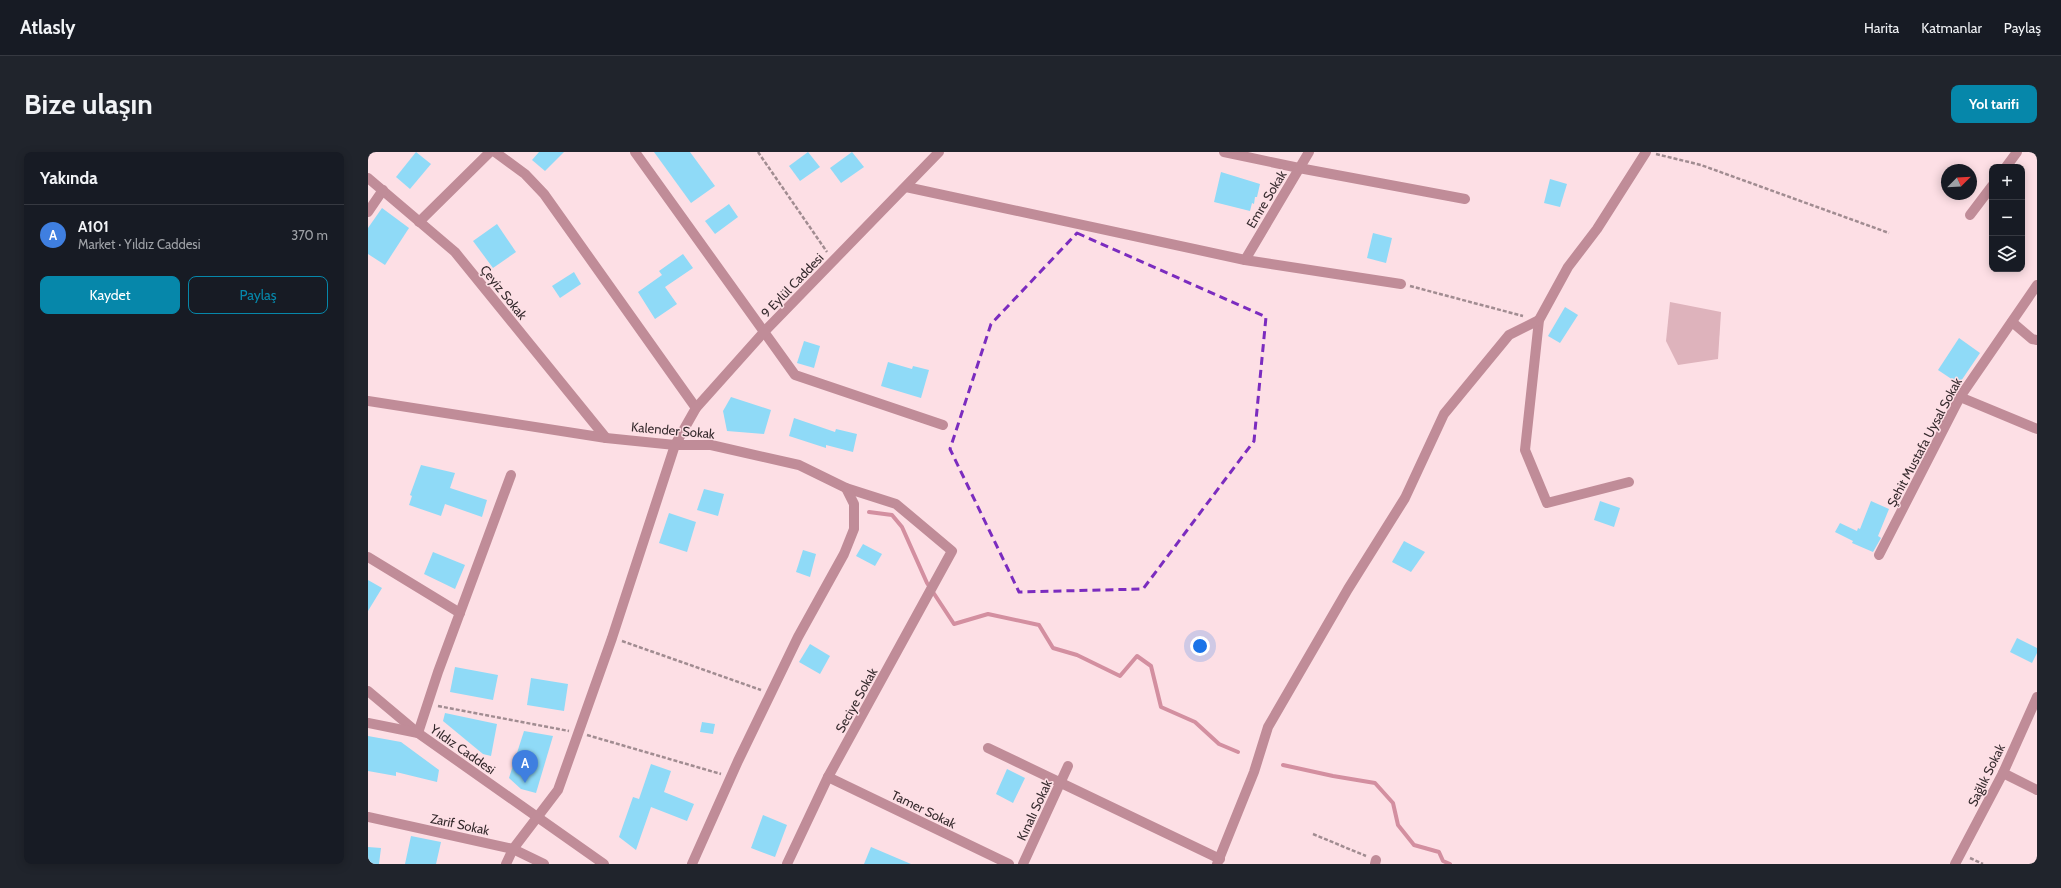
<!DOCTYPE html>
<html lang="tr">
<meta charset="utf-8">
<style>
body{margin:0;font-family:Cabin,sans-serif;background:#20242c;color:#f1f3f6}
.controls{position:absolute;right:12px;top:12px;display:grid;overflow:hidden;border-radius:8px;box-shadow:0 2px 10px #0003}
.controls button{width:36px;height:36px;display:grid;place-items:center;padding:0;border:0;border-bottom:1px solid #363941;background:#171b24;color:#f1f3f6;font:20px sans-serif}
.compass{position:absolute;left:1573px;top:12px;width:36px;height:36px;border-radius:50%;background:#171b24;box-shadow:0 2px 10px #0003;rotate:66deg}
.you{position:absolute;left:832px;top:494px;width:14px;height:14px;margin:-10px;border:3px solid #fff;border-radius:50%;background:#1a73e8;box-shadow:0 0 0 6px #1a73e833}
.badge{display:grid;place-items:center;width:26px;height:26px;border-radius:50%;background:#0687aa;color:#fff;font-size:13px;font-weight:700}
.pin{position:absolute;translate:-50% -33px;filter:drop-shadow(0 1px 2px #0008)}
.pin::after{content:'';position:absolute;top:21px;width:14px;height:12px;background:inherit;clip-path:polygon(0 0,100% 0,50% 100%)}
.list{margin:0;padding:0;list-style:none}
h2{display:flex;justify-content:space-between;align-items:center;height:52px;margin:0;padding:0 16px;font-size:17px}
h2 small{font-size:13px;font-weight:400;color:#9ea1a6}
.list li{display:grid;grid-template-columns:26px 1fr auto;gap:12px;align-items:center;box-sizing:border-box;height:60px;padding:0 16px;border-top:1px solid #363941}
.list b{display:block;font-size:15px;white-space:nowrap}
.list p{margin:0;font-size:13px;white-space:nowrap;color:#9ea1a6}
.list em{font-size:13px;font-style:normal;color:#9ea1a6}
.actions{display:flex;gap:8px;padding:12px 16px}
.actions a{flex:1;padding:9px 0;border:1px solid #0687aa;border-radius:8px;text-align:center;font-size:14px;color:#0687aa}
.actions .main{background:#0687aa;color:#fff}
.icon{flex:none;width:22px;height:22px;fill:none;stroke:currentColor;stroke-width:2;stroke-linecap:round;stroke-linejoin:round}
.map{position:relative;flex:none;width:1669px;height:712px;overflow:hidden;border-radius:8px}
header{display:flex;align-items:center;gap:24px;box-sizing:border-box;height:56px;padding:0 20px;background:#171b24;border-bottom:1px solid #363941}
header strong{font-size:19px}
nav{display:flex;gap:22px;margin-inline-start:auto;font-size:14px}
.intro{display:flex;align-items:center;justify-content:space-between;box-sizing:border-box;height:96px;padding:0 24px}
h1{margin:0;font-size:28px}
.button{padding:10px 18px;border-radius:8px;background:#0687aa;color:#fff;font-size:14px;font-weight:700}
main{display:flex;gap:24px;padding:0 24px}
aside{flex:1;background:#171b24;border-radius:8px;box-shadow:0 2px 10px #0003}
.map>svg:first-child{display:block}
.green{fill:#deb3bc}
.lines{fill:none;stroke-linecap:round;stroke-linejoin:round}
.stream{stroke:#d38fa0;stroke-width:4}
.building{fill:#8fdaf7}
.path{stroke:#a18c91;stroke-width:2.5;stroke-dasharray:4 2;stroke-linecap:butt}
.minor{stroke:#c08c98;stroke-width:10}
.marked{fill:none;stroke:#7b2cbf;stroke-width:3;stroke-dasharray:8 5;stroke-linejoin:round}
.labels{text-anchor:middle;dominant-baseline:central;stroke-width:3;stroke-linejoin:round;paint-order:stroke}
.street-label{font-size:13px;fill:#352a2d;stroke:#fddfe5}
</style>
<header>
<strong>Atlasly</strong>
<nav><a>Harita</a><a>Katmanlar</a><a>Paylaş</a></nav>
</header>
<div class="intro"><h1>Bize ulaşın</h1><a class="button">Yol tarifi</a></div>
<main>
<aside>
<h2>Yakında<small></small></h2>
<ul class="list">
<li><span class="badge" style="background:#3f7fe0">A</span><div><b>A101</b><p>Market · Yıldız Caddesi</p></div><em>370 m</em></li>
</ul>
<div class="actions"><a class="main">Kaydet</a><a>Paylaş</a></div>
</aside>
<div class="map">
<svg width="1669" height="712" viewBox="0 0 1669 712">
<rect width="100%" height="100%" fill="#fddfe5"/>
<polygon class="green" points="1302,150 1353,160 1350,207 1310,213 1298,189"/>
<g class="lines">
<g class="stream">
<polyline points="501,360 524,363 534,375 559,431 586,472 620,462 671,473 685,496 709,503 752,524 769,504 783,514 793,555 827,570 851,592 870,600"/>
<polyline points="915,613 965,624 1007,631 1025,651 1030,673 1046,693 1071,700 1075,709 1082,712"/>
</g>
</g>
<g class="building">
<polygon points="48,0 63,12 42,37 28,25"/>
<polygon points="171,0 196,0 177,19 164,8"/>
<polygon points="286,0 322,0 347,34 323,51"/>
<polygon points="440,0 452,15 432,29 421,14"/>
<polygon points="484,0 496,15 473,31 462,16"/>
<polygon points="853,20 892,32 889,45 887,45 886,52 884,51 882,59 846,50"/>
<polygon points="1182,27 1199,32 1192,55 1176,51"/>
<polygon points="361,52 370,65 347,82 337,69"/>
<polygon points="14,56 41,76 17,113 0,102 0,76"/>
<polygon points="129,72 148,100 125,116 105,89"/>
<polygon points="1005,81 1024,86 1018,111 999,106"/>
<polygon points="315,102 325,116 297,135 309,152 287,167 270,140 294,123 291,119"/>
<polygon points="206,120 213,132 192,146 184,134"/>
<polygon points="1197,155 1210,163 1192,191 1180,184"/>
<polygon points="1591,186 1612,201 1591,232 1570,218"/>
<polygon points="436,189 452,194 446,216 429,211"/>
<polygon points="520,210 544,217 545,214 561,218 553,246 513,234"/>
<polygon points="363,245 403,258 396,282 359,279 355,259"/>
<polygon points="426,266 467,280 468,277 489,282 485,300 458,293 458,296 421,284"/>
<polygon points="1551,296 1557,299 1549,315 1543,312"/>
<polygon points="53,313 87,321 82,336 119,348 114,365 77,352 73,364 41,353 44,344 42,343"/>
<polygon points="336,337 356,342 350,364 329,358"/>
<polygon points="1232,349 1252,356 1246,375 1226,368"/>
<polygon points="1503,349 1521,357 1510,384 1513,386 1505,400 1484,391 1485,389 1467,380 1472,371 1489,379 1490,376 1492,377"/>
<polygon points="301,361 328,370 319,400 291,391"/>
<polygon points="1036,389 1057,400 1043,420 1024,410"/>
<polygon points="495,392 514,402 507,414 488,404"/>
<polygon points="435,398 448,402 442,425 428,420"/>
<polygon points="65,400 97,413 87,437 56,422"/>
<polygon points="0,428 14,436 0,459"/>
<polygon points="1649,486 1669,496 1669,501 1664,511 1642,500"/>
<polygon points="442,492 462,504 452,522 431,510"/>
<polygon points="87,515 130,523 125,548 82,540"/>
<polygon points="163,526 200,532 196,559 159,553"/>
<polygon points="77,561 129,572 123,604 115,602 75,569"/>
<polygon points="334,570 347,572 345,582 332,580"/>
<polygon points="156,579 185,584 168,641 153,637 141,626"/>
<polygon points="0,584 33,590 71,618 69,630 28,620 28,624 0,619"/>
<polygon points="283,612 303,619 296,640 326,652 319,669 283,655 268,698 251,685 265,645 271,647"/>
<polygon points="639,617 657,626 645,651 628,642"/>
<polygon points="395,663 419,673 407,705 383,696"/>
<polygon points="43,684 73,690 68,712 37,712"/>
<polygon points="0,695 13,696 11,712 0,712"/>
<polygon points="503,695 543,712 496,712"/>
</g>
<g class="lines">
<g class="path">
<polyline points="390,0 459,100"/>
<polyline points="1288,2 1333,13 1521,81"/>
<polyline points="1042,134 1155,164"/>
<polyline points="254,489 393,538"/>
<polyline points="70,554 201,579"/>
<polyline points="219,583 353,622"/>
<polyline points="945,682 998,704"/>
<polyline points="1602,706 1615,712"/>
</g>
<g class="minor">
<polyline points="127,0 157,22 176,42 328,256"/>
<polyline points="267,0 427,223 575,273"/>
<polyline points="856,0 931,16 1097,47"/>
<polyline points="1638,15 1649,0"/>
<polyline points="0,26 87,100 238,286"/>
<polyline points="538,35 877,108 1033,132"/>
<polyline points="0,60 15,38"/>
<polyline points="1602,63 1624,34"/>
<polyline points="51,70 122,0"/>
<polyline points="877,108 941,0"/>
<polyline points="1644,170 1664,187 1669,188"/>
<polyline points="1592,245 1669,277"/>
<polyline points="0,249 238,286 307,293 343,293 431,313 478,336 528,352 584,399 460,625 419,712"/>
<polyline points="1261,330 1179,351 1157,298 1171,168 1200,115 1229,77 1278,0"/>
<polyline points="1511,403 1592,245 1669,133"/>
<polyline points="0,405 92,461"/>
<polyline points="0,539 50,581 236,712"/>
<polyline points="0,571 50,581 70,520 143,323"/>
<polyline points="620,596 852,707"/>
<polyline points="1635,621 1669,638"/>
<polyline points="460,625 641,712"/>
<polyline points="0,665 145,697 176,712"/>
<polyline points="138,712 145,697 190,638 244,486 307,293 328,256 395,181 571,0"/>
<polyline points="324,712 370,609 430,485 476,402 486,377 486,352 478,336"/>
<polyline points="655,712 700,614"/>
<polyline points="849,712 886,620 900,575 980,437 1037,346 1076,262 1141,183 1171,168"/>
<polyline points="1007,712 1008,708"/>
<polyline points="1587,712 1635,621 1669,545"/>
</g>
</g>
<path class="marked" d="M 709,81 L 898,165 L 886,289 L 775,437 L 651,440 L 582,297 L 623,172 Z"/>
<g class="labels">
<g class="street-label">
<text transform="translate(898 47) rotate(-59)">Emre Sokak</text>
<text transform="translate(424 133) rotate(-46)">9 Eylül Caddesi</text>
<text transform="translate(136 140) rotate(51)">Çeyiz Sokak</text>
<text transform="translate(305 278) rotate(5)">Kalender Sokak</text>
<text transform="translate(1556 290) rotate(-62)">Şehit Mustafa Uysal Sokak</text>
<text transform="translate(488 548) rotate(-61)">Seciye Sokak</text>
<text transform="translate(95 597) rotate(35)">Yıldız Caddesi</text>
<text transform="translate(1618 623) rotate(-64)">Sağlık Sokak</text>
<text transform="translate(556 657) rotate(26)">Tamer Sokak</text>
<text transform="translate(666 658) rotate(-65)">Kınalı Sokak</text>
<text transform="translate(92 672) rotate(12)">Zarif Sokak</text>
</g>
</g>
</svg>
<div class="controls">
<button>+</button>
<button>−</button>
<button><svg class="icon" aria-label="layers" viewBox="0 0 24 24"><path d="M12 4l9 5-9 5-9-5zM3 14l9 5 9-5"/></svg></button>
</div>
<svg class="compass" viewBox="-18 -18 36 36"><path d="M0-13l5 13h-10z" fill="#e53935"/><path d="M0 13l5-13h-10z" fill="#9ea1a6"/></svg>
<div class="you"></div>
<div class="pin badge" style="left:157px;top:631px;background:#3f7fe0">A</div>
</div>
</main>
